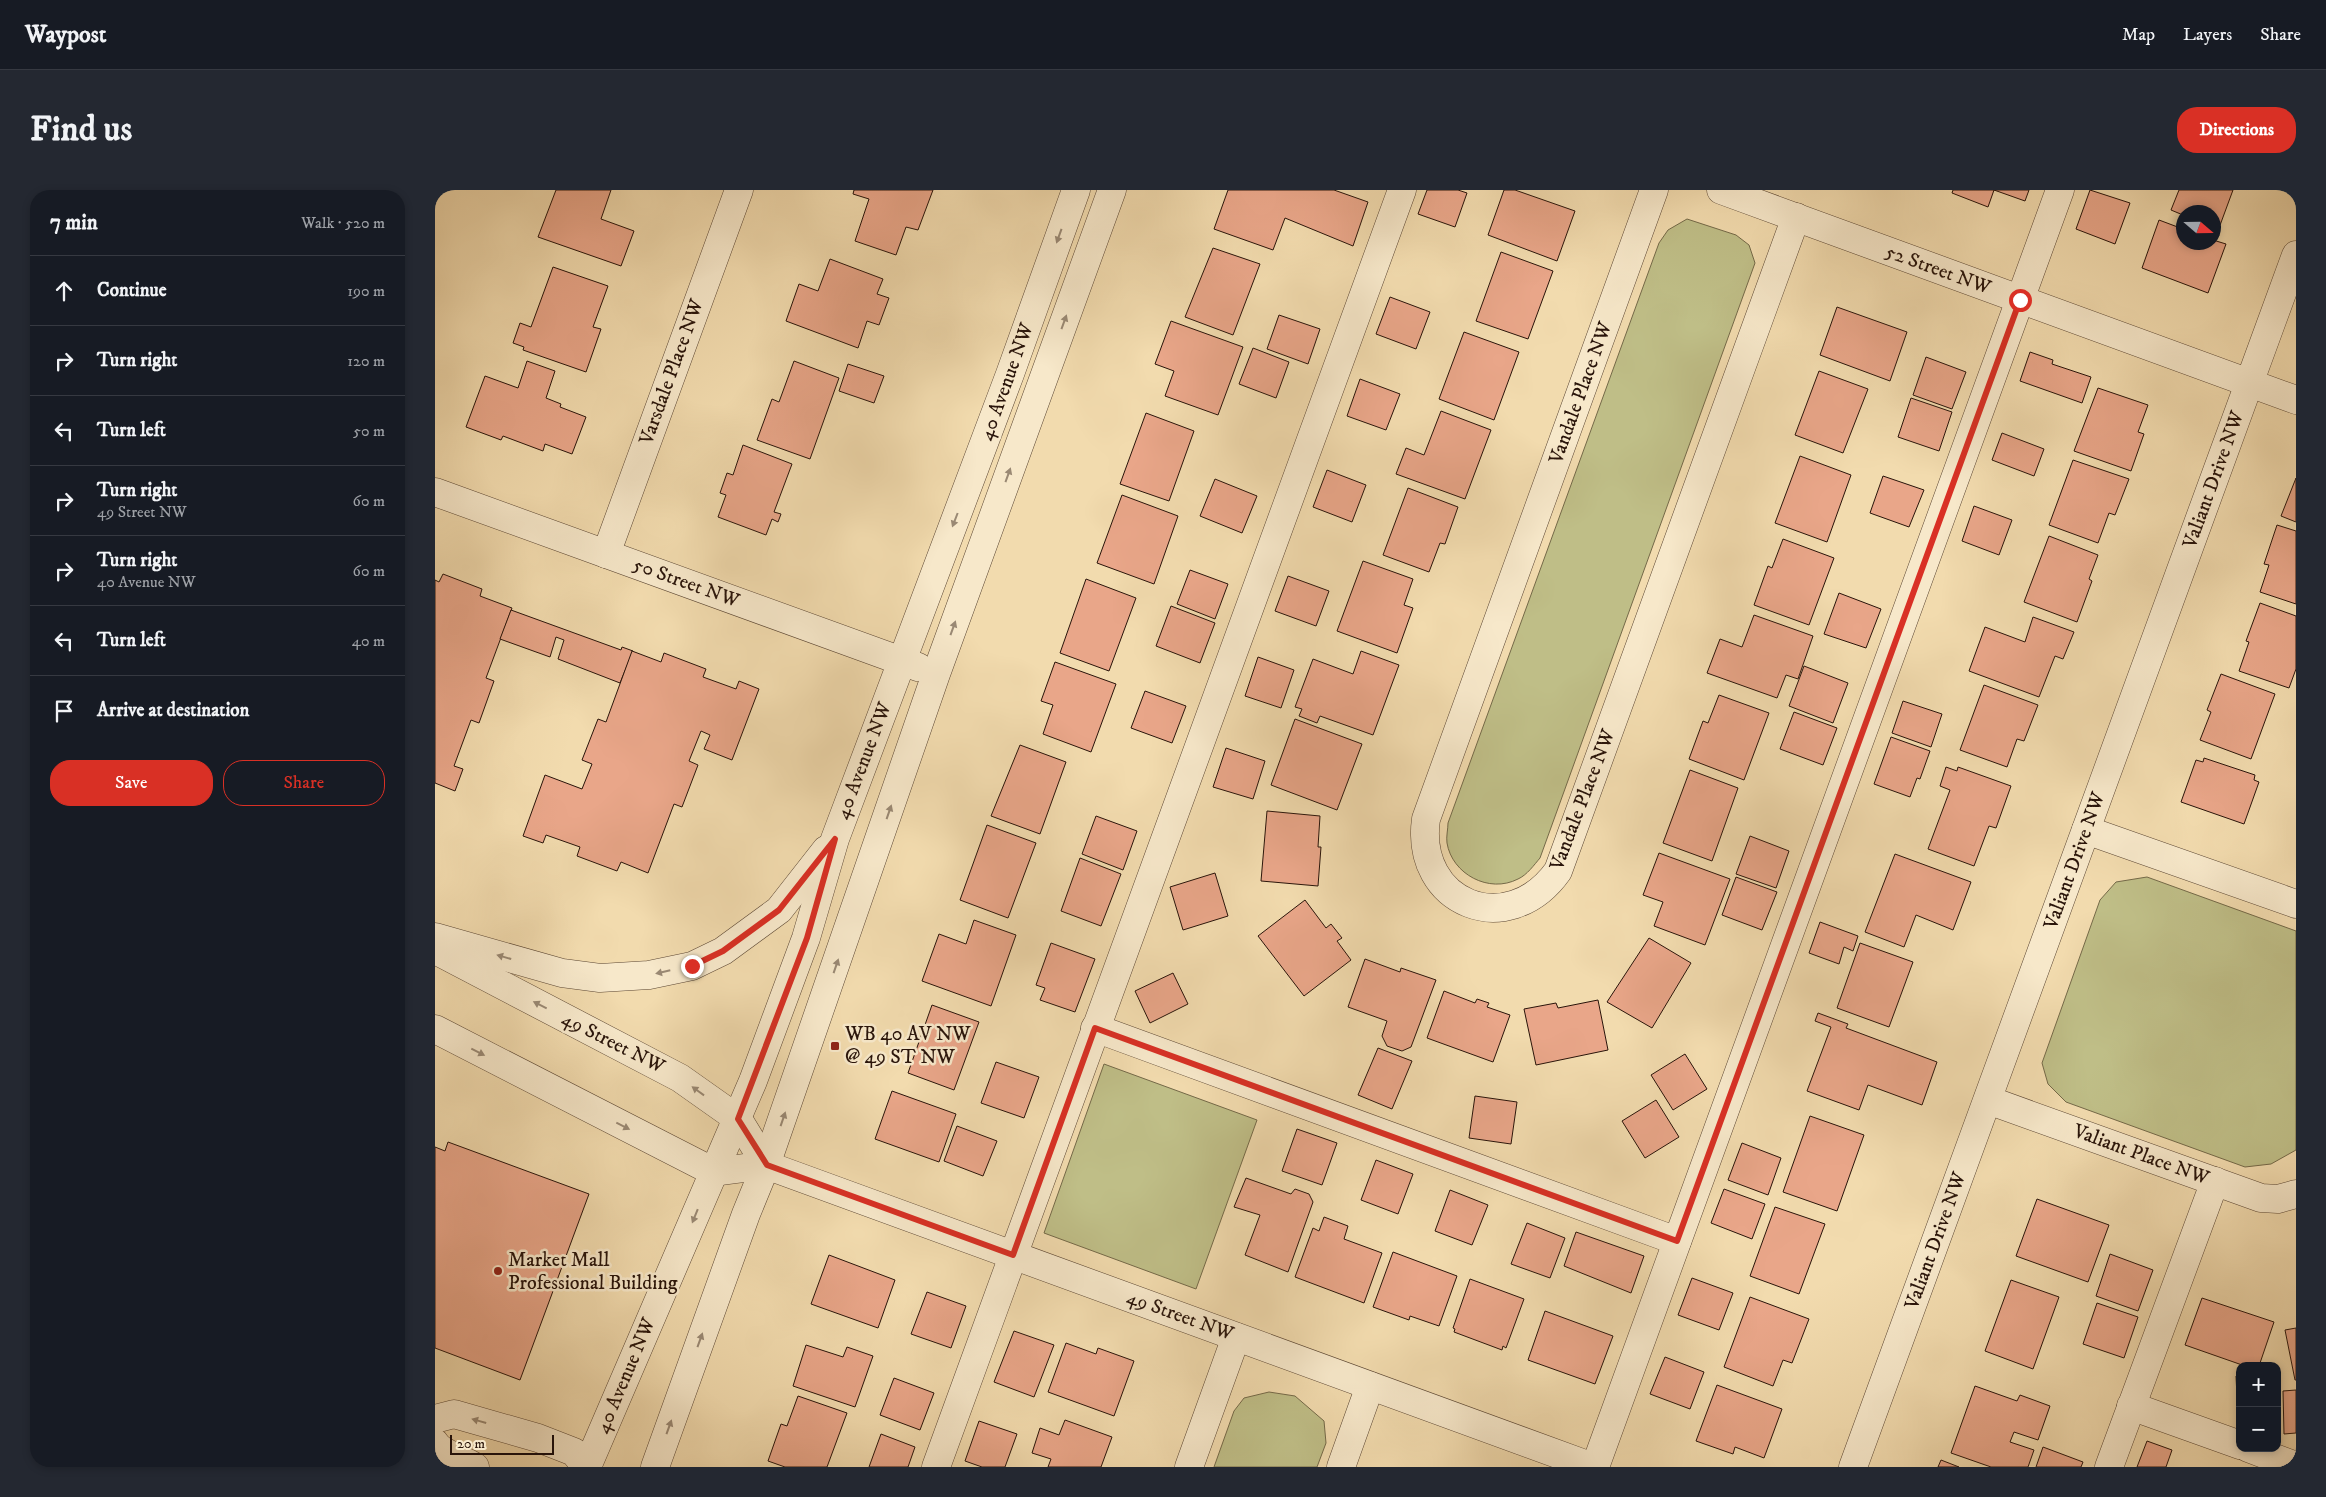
<!DOCTYPE html>
<meta charset="utf-8">
<style>
body{margin:0;font-family:"IM FELL DW Pica",serif;background:#242831;color:#f1f3f6}
.controls{position:absolute;right:15px;bottom:15px;display:grid;overflow:hidden;border-radius:10px;box-shadow:0 2px 8px #0003}
.controls button{width:45px;height:45px;display:grid;place-items:center;padding:0;border:0;border-bottom:1px solid #363941;background:#171b24;color:#f1f3f6;font:25px sans-serif}
.compass{position:absolute;left:1741px;top:15px;width:45px;height:45px;border-radius:50%;background:#171b24;box-shadow:0 2px 8px #0003;rotate:110deg}
.scale{position:absolute;left:15px;bottom:12px;width:104px;box-sizing:border-box;padding-left:5px;border:2px solid #29140a;border-top:0;font-size:14px;line-height:18px;white-space:nowrap;color:#29140a;-webkit-text-stroke:4px #f7e8ca;paint-order:stroke}
.stop{position:absolute;width:15px;height:15px;margin:-11px;border:4px solid #d93025;border-radius:50%;background:#fff}
.stop.end{background:#d93025;border-color:#fff;box-shadow:0 1px 5px #0008}
.list{margin:0;padding:0;list-style:none}
h2{display:flex;justify-content:space-between;align-items:center;height:65px;margin:0;padding:0 20px;font-size:21px}
h2 small{font-size:16px;font-weight:400;color:#9ea1a6}
.list li{display:grid;grid-template-columns:32px 1fr auto;gap:15px;align-items:center;box-sizing:border-box;height:70px;padding:0 20px;border-top:1px solid #363941}
.list b{display:block;font-size:19px;white-space:nowrap}
.list p{margin:0;font-size:16px;white-space:nowrap;color:#9ea1a6}
.list em{font-size:16px;font-style:normal;color:#9ea1a6}
.actions{display:flex;gap:10px;padding:15px 20px}
.actions a{flex:1;padding:11px 0;border:1px solid #d93025;border-radius:20px;text-align:center;font-size:18px;color:#d93025}
.actions .main{background:#d93025;color:#fff}
.icon{flex:none;width:28px;height:28px;fill:none;stroke:currentColor;stroke-width:2;stroke-linecap:round;stroke-linejoin:round}
.map{position:relative;flex:none;width:1861px;height:1277px;overflow:hidden;border-radius:20px}
header{display:flex;align-items:center;gap:30px;box-sizing:border-box;height:70px;padding:0 25px;background:#171b24;border-bottom:1px solid #363941}
header strong{font-size:24px}
nav{display:flex;gap:28px;margin-inline-start:auto;font-size:18px}
.intro{display:flex;align-items:center;justify-content:space-between;box-sizing:border-box;height:120px;padding:0 30px}
h1{margin:0;font-size:35px}
.button{padding:12px 22px;border-radius:20px;background:#d93025;color:#fff;font-size:18px;font-weight:700}
main{display:flex;gap:30px;padding:0 30px}
aside{flex:1;background:#171b24;border-radius:20px;box-shadow:0 2px 8px #0003}
.map>svg:first-child{display:block}
.green{fill:#bfbe87;stroke:#746948}
.building{fill:#e9a689;stroke:#29140a}
.lines{fill:none;stroke-linecap:round;stroke-linejoin:round}
.minor-casing{stroke:#5b4633;stroke-width:29}
.minor{stroke:#f7e8ca;stroke-width:28}
.oneway{fill:#9a8974}
.route{stroke:#d93025;stroke-width:6}
.poi-dot{fill:#8f2418;stroke:#f7e8ca;stroke-width:2}
.labels{text-anchor:middle;dominant-baseline:central;stroke-width:5;stroke-linejoin:round;paint-order:stroke}
.street-label{font-size:20px;fill:#29140a;stroke:#f7e8ca}
.poi-label{font-size:20px;fill:#29140a;stroke:#f7e8ca;text-anchor:start}
</style>
<header>
<strong>Waypost</strong>
<nav><a>Map</a><a>Layers</a><a>Share</a></nav>
</header>
<div class="intro"><h1>Find us</h1><a class="button">Directions</a></div>
<main>
<aside>
<h2>7 min<small>Walk · 520 m</small></h2>
<ul class="list">
<li><svg class="icon" aria-label="ahead" viewBox="0 0 24 24"><path d="M12 20V5M6 11l6-6 6 6"/></svg><div><b>Continue</b></div><em>190 m</em></li>
<li><svg class="icon" aria-label="right" viewBox="0 0 24 24"><path d="M7 20v-9h11M14 6l5 5-5 5"/></svg><div><b>Turn right</b></div><em>120 m</em></li>
<li><svg class="icon" aria-label="left" viewBox="0 0 24 24"><path d="M17 20v-9H6M10 6l-5 5 5 5"/></svg><div><b>Turn left</b></div><em>50 m</em></li>
<li><svg class="icon" aria-label="right" viewBox="0 0 24 24"><path d="M7 20v-9h11M14 6l5 5-5 5"/></svg><div><b>Turn right</b><p>49 Street NW</p></div><em>60 m</em></li>
<li><svg class="icon" aria-label="right" viewBox="0 0 24 24"><path d="M7 20v-9h11M14 6l5 5-5 5"/></svg><div><b>Turn right</b><p>40 Avenue NW</p></div><em>60 m</em></li>
<li><svg class="icon" aria-label="left" viewBox="0 0 24 24"><path d="M17 20v-9H6M10 6l-5 5 5 5"/></svg><div><b>Turn left</b></div><em>40 m</em></li>
<li><svg class="icon" aria-label="arrive" viewBox="0 0 24 24"><path d="M6 21V4h12l-3 4 3 4H6"/></svg><div><b>Arrive at destination</b></div></li>
</ul>
<div class="actions"><a class="main">Save</a><a>Share</a></div>
</aside>
<div class="map">
<svg width="1861" height="1277" viewBox="0 0 1861 1277">
<rect width="100%" height="100%" fill="#f2dbae"/>
<filter id="stains"><feTurbulence type="fractalNoise" baseFrequency=".004" numOctaves="4"/><feColorMatrix values="0 0 0 0 .2 0 0 0 0 .09 0 0 0 0 .02 0 0 0 .5 -.17"/></filter>
<radialGradient id="worn" r=".72"><stop offset=".6" stop-color="#630" stop-opacity="0"/><stop offset="1" stop-color="#630" stop-opacity=".3"/></radialGradient>
<g class="green">
<path d="M 1252,29 L 1301,45 L 1314,55 L 1320,73 L 1105,668 C 1099,675 1092,685 1083,689 C 1054,704 1017,684 1012,653 C 1011,647 1013,639 1013,633 L 1224,53 L 1233,40 Z"/>
<polygon points="1712,687 1861,741 1861,960 1836,974 1810,977 1631,912 1613,894 1607,873 1665,710 1681,692"/>
<polygon points="669,874 822,930 761,1099 609,1043"/>
<polygon points="834,1202 860,1206 889,1231 891,1253 882,1277 779,1277 799,1221 809,1208"/>
</g>
<g class="building">
<polygon points="121,0 176,0 166,29 199,41 186,76 103,47"/>
<polygon points="419,0 498,0 483,40 471,37 461,65 420,51 434,9 418,4"/>
<polygon points="793,0 899,0 933,12 918,56 850,28 838,60 779,39"/>
<polygon points="992,0 1023,0 1032,3 1020,37 983,24"/>
<polygon points="1069,0 1080,0 1140,21 1122,71 1053,45"/>
<polygon points="1518,0 1594,0 1590,11 1559,0 1553,17 1517,3"/>
<polygon points="1655,0 1695,13 1680,54 1641,39"/>
<polygon points="1744,0 1798,0 1784,38 1778,36 1778,22 1748,22 1748,25 1736,20"/>
<polygon points="1724,30 1748,39 1748,52 1778,52 1778,50 1791,54 1773,103 1707,78"/>
<polygon points="778,58 825,74 798,145 750,127"/>
<polygon points="1066,62 1118,81 1093,149 1041,131"/>
<polygon points="395,69 448,89 442,104 454,108 444,135 432,131 423,158 351,131 364,94 383,101"/>
<polygon points="118,77 173,96 158,137 166,139 151,182 88,160 89,157 78,153 85,133 96,137"/>
<polygon points="955,107 995,122 981,159 941,144"/>
<polygon points="1402,117 1472,142 1455,191 1385,165"/>
<polygon points="844,125 885,139 873,174 832,159"/>
<polygon points="736,131 808,157 783,225 730,206 739,181 720,174"/>
<polygon points="1029,142 1084,162 1059,230 1004,209"/>
<polygon points="818,158 854,172 841,208 804,194"/>
<polygon points="1595,162 1618,170 1617,174 1656,187 1647,213 1585,191"/>
<polygon points="1491,167 1531,182 1517,219 1478,205"/>
<polygon points="92,171 120,181 111,208 126,214 125,217 151,227 137,264 110,254 108,261 68,246 66,250 31,237 50,186 83,198"/>
<polygon points="359,171 404,188 375,269 322,250 337,209 344,212"/>
<polygon points="413,174 449,186 439,213 404,201"/>
<polygon points="1384,181 1433,199 1408,263 1360,245"/>
<polygon points="925,189 965,204 951,240 912,226"/>
<polygon points="1663,198 1713,215 1703,242 1709,244 1696,281 1639,261"/>
<polygon points="1476,208 1517,222 1504,261 1463,247"/>
<polygon points="1006,221 1056,240 1030,309 961,284 971,258 989,265"/>
<polygon points="711,223 759,241 734,311 685,294"/>
<polygon points="1567,243 1609,259 1599,286 1557,270"/>
<polygon points="308,255 357,274 339,322 346,324 343,332 337,329 331,345 283,327 291,305 285,303 292,283 298,285"/>
<polygon points="1365,266 1416,285 1392,352 1340,333"/>
<polygon points="1638,270 1694,289 1680,325 1674,323 1663,353 1614,335"/>
<polygon points="892,280 931,295 917,332 878,317"/>
<polygon points="1448,286 1489,300 1474,337 1435,323"/>
<polygon points="1861,288 1861,332 1846,326"/>
<polygon points="780,289 822,306 807,343 765,326"/>
<polygon points="973,298 1023,317 1010,354 1005,353 994,382 948,365"/>
<polygon points="687,305 743,326 719,394 662,373"/>
<polygon points="1539,316 1577,330 1564,365 1527,351"/>
<polygon points="1842,335 1861,341 1861,414 1825,402 1834,375 1829,374"/>
<polygon points="1614,346 1663,365 1654,389 1657,391 1642,432 1589,412"/>
<polygon points="1348,349 1399,368 1374,435 1319,415 1333,376 1337,378"/>
<polygon points="928,371 978,389 969,415 978,418 962,463 902,441"/>
<polygon points="755,380 793,394 780,429 742,414"/>
<polygon points="8,384 47,399 45,406 77,418 51,488 59,491 44,533 36,530 19,576 28,579 20,601 0,593 0,390 4,392"/>
<polygon points="853,386 894,401 881,436 840,421"/>
<polygon points="651,389 701,408 674,481 625,463"/>
<polygon points="1404,403 1446,419 1431,458 1389,444"/>
<polygon points="1825,413 1861,426 1861,479 1854,498 1804,481 1814,452 1811,451"/>
<polygon points="736,416 780,433 765,473 721,456"/>
<polygon points="76,420 186,460 187,457 198,461 185,493 123,469 129,450 121,447 115,467 65,449"/>
<polygon points="1319,425 1378,446 1363,489 1351,485 1342,508 1272,483 1285,449 1307,457"/>
<polygon points="1598,427 1639,442 1628,469 1620,466 1604,507 1534,481 1550,437 1590,452"/>
<polygon points="197,461 226,472 229,463 271,479 268,487 301,499 304,491 324,499 297,570 269,559 275,545 266,541 254,571 263,575 247,617 239,614 213,683 186,672 182,681 142,666 145,657 111,645 108,653 88,646 110,585 147,599 157,574 147,570 163,529 171,532"/>
<polygon points="926,461 964,475 938,545 885,526 882,533 864,526 867,519 860,517 878,469 918,484"/>
<polygon points="823,467 859,480 846,518 810,506"/>
<polygon points="620,472 681,494 656,562 608,544 618,515 606,511"/>
<polygon points="1369,476 1413,493 1398,533 1354,516"/>
<polygon points="1786,484 1840,504 1816,569 1765,550 1776,522 1772,520"/>
<polygon points="1549,495 1603,515 1589,551 1582,549 1572,577 1525,560"/>
<polygon points="710,501 751,516 737,553 696,538"/>
<polygon points="1284,505 1334,523 1309,590 1254,569 1268,531 1273,533"/>
<polygon points="1468,511 1507,524 1496,557 1457,543"/>
<polygon points="1359,522 1402,538 1388,575 1345,559"/>
<polygon points="860,529 927,554 902,620 836,595"/>
<polygon points="1456,547 1495,561 1485,589 1482,588 1475,607 1439,594"/>
<polygon points="585,555 631,572 605,644 556,626"/>
<polygon points="791,558 830,571 818,609 778,597"/>
<polygon points="1769,568 1820,585 1819,590 1824,592 1809,634 1746,612 1761,570 1768,572"/>
<polygon points="1511,577 1522,581 1523,577 1576,596 1561,638 1554,636 1539,676 1493,659 1515,600 1505,596"/>
<polygon points="1255,580 1303,598 1277,671 1228,653"/>
<polygon points="832,621 885,626 883,657 886,657 883,696 826,691"/>
<polygon points="661,626 702,641 688,680 647,664"/>
<polygon points="552,635 601,653 573,728 525,710"/>
<polygon points="1315,646 1354,661 1341,698 1301,684"/>
<polygon points="1224,663 1295,689 1270,755 1219,736 1228,712 1208,705"/>
<polygon points="1460,664 1536,692 1518,740 1481,725 1469,757 1430,742"/>
<polygon points="645,668 686,684 666,736 626,721"/>
<polygon points="780,683 793,726 748,740 735,697"/>
<polygon points="1301,687 1342,702 1327,740 1287,725"/>
<polygon points="870,710 891,738 896,734 907,748 902,751 916,770 869,806 823,746"/>
<polygon points="539,730 581,745 556,816 487,791 504,744 531,754"/>
<polygon points="1385,732 1423,746 1418,761 1409,757 1404,774 1374,763"/>
<polygon points="1214,748 1256,773 1217,838 1172,812"/>
<polygon points="616,753 660,769 640,822 605,810 610,798 601,795"/>
<polygon points="1425,753 1478,772 1454,837 1402,818"/>
<polygon points="930,769 965,782 966,778 1001,790 976,857 967,861 952,856 947,846 952,831 913,817"/>
<polygon points="738,783 753,814 715,833 700,801"/>
<polygon points="1009,801 1040,813 1042,809 1054,813 1052,817 1075,825 1058,872 992,848"/>
<polygon points="1163,810 1173,860 1101,875 1089,819 1121,813 1123,818"/>
<polygon points="497,815 544,832 519,900 473,883"/>
<polygon points="1383,823 1413,834 1411,838 1502,872 1487,915 1433,895 1424,920 1372,901 1396,837 1380,831"/>
<polygon points="943,858 977,871 957,919 923,905"/>
<polygon points="1250,864 1272,899 1238,920 1216,885"/>
<polygon points="561,872 604,887 589,928 546,913"/>
<polygon points="457,901 521,924 504,972 440,949"/>
<polygon points="1040,906 1082,912 1076,954 1034,948"/>
<polygon points="1221,910 1244,947 1210,968 1187,931"/>
<polygon points="1375,926 1429,945 1402,1021 1348,1002"/>
<polygon points="522,936 562,951 548,986 509,971"/>
<polygon points="862,939 902,953 887,995 847,981"/>
<polygon points="13,952 154,1004 85,1190 0,1158 0,957 10,961"/>
<polygon points="1307,953 1346,968 1333,1005 1293,990"/>
<polygon points="941,970 978,984 963,1024 926,1010"/>
<polygon points="811,988 856,1004 860,999 874,1004 878,1012 853,1082 810,1065 825,1025 799,1017"/>
<polygon points="1289,999 1330,1014 1317,1049 1276,1033"/>
<polygon points="1015,1000 1053,1015 1037,1055 1000,1041"/>
<polygon points="1602,1009 1674,1035 1653,1092 1581,1066"/>
<polygon points="1340,1017 1390,1034 1364,1104 1315,1086"/>
<polygon points="889,1027 913,1036 909,1049 947,1063 929,1113 860,1087 878,1038 884,1041"/>
<polygon points="1092,1033 1130,1048 1115,1088 1076,1074"/>
<polygon points="1141,1042 1209,1066 1196,1103 1129,1076"/>
<polygon points="958,1062 1022,1086 1004,1136 975,1126 974,1130 938,1117"/>
<polygon points="1675,1064 1718,1080 1703,1121 1661,1106"/>
<polygon points="394,1065 460,1090 443,1138 376,1114"/>
<polygon points="1257,1088 1298,1103 1284,1140 1243,1125"/>
<polygon points="1035,1089 1089,1109 1071,1158 1068,1156 1067,1160 1019,1142 1020,1139 1018,1138"/>
<polygon points="1576,1090 1624,1107 1598,1179 1550,1161"/>
<polygon points="492,1102 531,1116 516,1158 476,1144"/>
<polygon points="1315,1107 1374,1129 1357,1173 1348,1170 1338,1196 1289,1177"/>
<polygon points="1767,1108 1839,1132 1824,1176 1810,1176 1750,1155"/>
<polygon points="1662,1113 1703,1127 1689,1168 1648,1154"/>
<polygon points="1110,1121 1178,1146 1160,1194 1093,1170"/>
<polygon points="1861,1138 1861,1190 1860,1190 1850,1140"/>
<polygon points="579,1141 619,1155 599,1207 559,1192"/>
<polygon points="631,1153 661,1164 663,1158 699,1171 679,1226 613,1202"/>
<polygon points="371,1155 408,1167 412,1157 438,1166 420,1217 358,1196"/>
<polygon points="1230,1167 1269,1182 1255,1219 1215,1204"/>
<polygon points="1801,1186 1805,1186 1805,1228 1803,1228"/>
<polygon points="459,1188 499,1203 485,1240 445,1225"/>
<polygon points="1282,1195 1347,1219 1329,1268 1300,1257 1298,1264 1261,1251"/>
<polygon points="1540,1196 1582,1211 1585,1205 1615,1216 1603,1250 1579,1242 1575,1252 1599,1260 1593,1277 1556,1277 1516,1263"/>
<polygon points="1861,1200 1861,1243 1849,1244 1848,1201"/>
<polygon points="363,1206 412,1223 392,1277 350,1277 333,1271 346,1234 352,1236"/>
<polygon points="630,1230 677,1247 666,1277 613,1277 616,1269 597,1263 605,1238 624,1245"/>
<polygon points="544,1231 582,1244 570,1277 547,1277 530,1271"/>
<polygon points="446,1244 480,1257 473,1277 434,1277"/>
<polygon points="1712,1251 1737,1260 1731,1277 1702,1277"/>
<polygon points="1608,1257 1648,1272 1646,1277 1601,1277"/>
<polygon points="1506,1270 1524,1277 1503,1277"/>
</g>
<g class="lines">
<g class="minor-casing">
<g id="minor">
<path d="M 1219,0 L 991,629 C 979,714 1073,751 1123,681 L 1361,27"/>
<polyline points="1286,0 1861,210"/>
<polyline points="0,302 483,477"/>
<polyline points="171,364 304,0"/>
<polyline points="1651,640 1861,714"/>
<polyline points="0,747 127,783 165,788 214,785 257,776 288,761 344,720 391,660"/>
<polyline points="0,760 245,888 303,929 331,975"/>
<polyline points="660,838 1242,1051"/>
<polyline points="0,839 279,982 331,975 1158,1277"/>
<polyline points="1553,910 1826,1008 1843,1009 1861,1004"/>
<polyline points="1696,1216 1805,1255"/>
<polyline points="0,1229 19,1224 103,1248 139,1262 151,1277"/>
<path d="M 0,1253 C 7,1264 28,1269 40,1277"/>
<polyline points="1813,1258 1861,1276"/>
<polyline points="152,1277 318,891 371,748 400,649 575,184 641,0"/>
<polyline points="220,1277 311,1024 331,975 501,484 677,0"/>
<polyline points="501,1277 967,0"/>
<polyline points="754,1277 801,1147"/>
<polyline points="906,1277 935,1196"/>
<polyline points="1160,1277 1625,0"/>
<polyline points="1418,1277 1861,65"/>
<polyline points="1674,1277 1780,991"/>
</g>
</g>
<use href="#minor" class="minor"/>
</g>
<defs><path id="oneway-solid" d="M-6-.8H1V-3.2L6.5 0L1 3.2V.8H-6Z" transform="scale(1.25)"/></defs>
<g class="oneway">
<use href="#oneway-solid" transform="translate(624 46) rotate(110)"/>
<use href="#oneway-solid" transform="translate(629 132) rotate(-70)"/>
<use href="#oneway-solid" transform="translate(573 285) rotate(-70)"/>
<use href="#oneway-solid" transform="translate(520 330) rotate(111)"/>
<use href="#oneway-solid" transform="translate(518 438) rotate(-70)"/>
<use href="#oneway-solid" transform="translate(454 622) rotate(-71)"/>
<use href="#oneway-solid" transform="translate(69 767) rotate(-164)"/>
<use href="#oneway-solid" transform="translate(401 776) rotate(-71)"/>
<use href="#oneway-solid" transform="translate(228 782) rotate(167)"/>
<use href="#oneway-solid" transform="translate(105 815) rotate(-153)"/>
<use href="#oneway-solid" transform="translate(43 862) rotate(27)"/>
<use href="#oneway-solid" transform="translate(263 901) rotate(-144)"/>
<use href="#oneway-solid" transform="translate(348 929) rotate(-71)"/>
<use href="#oneway-solid" transform="translate(188 936) rotate(27)"/>
<use href="#oneway-solid" transform="translate(260 1026) rotate(112)"/>
<use href="#oneway-solid" transform="translate(265 1150) rotate(-70)"/>
<use href="#oneway-solid" transform="translate(44 1231) rotate(-164)"/>
<use href="#oneway-solid" transform="translate(234 1237) rotate(-70)"/>
</g>
<g class="lines">
<polyline class="route" points="257,776 288,761 344,720 400,649 372,748 303,929 332,975 578,1065 660,838 1242,1051 1585,110"/>
</g>
<g class="poi-dot">
<rect x="395" y="851" width="10" height="10" rx="2.5"/>
<circle cx="63" cy="1081" r="5"/>
</g>
<g class="labels">
<g class="street-label">
<text transform="translate(1503 80) rotate(20)">52 Street NW</text>
<text transform="translate(237 182) rotate(-70)">Varsdale Place NW</text>
<text transform="translate(572 192) rotate(-70)">40 Avenue NW</text>
<text transform="translate(1146 203) rotate(-70)">Vandale Place NW</text>
<text transform="translate(1779 290) rotate(-70)">Valiant Drive NW</text>
<text transform="translate(251 393) rotate(20)">50 Street NW</text>
<text transform="translate(429 571) rotate(-69)">40 Avenue NW</text>
<text transform="translate(1148 610) rotate(-69)">Vandale Place NW</text>
<text transform="translate(1640 671) rotate(-70)">Valiant Drive NW</text>
<text transform="translate(178 853) rotate(27)">49 Street NW</text>
<text transform="translate(1706 965) rotate(20)">Valiant Place NW</text>
<text transform="translate(1501 1051) rotate(-70)">Valiant Drive NW</text>
<text transform="translate(745 1126) rotate(20)">49 Street NW</text>
<text transform="translate(191 1186) rotate(-67)">40 Avenue NW</text>
</g>
<g class="poi-label">
<text x="410" y="844">WB 40 AV NW<tspan x="410" dy="23">@ 49 ST NW</tspan></text>
<text x="73" y="1070">Market Mall<tspan x="73" dy="23">Professional Building</tspan></text>
</g>
</g>
<rect width="100%" height="100%" filter="url(#stains)"/>
<rect width="100%" height="100%" fill="url(#worn)"/>
</svg>
<div class="controls">
<button>+</button>
<button>−</button>
</div>
<svg class="compass" viewBox="-18 -18 36 36"><path d="M0-13l5 13h-10z" fill="#e53935"/><path d="M0 13l5-13h-10z" fill="#9ea1a6"/></svg>
<div class="scale">20 m</div>
<div class="stop" style="left:1585px;top:110px"></div>
<div class="stop end" style="left:257px;top:776px"></div>
</div>
</main>
